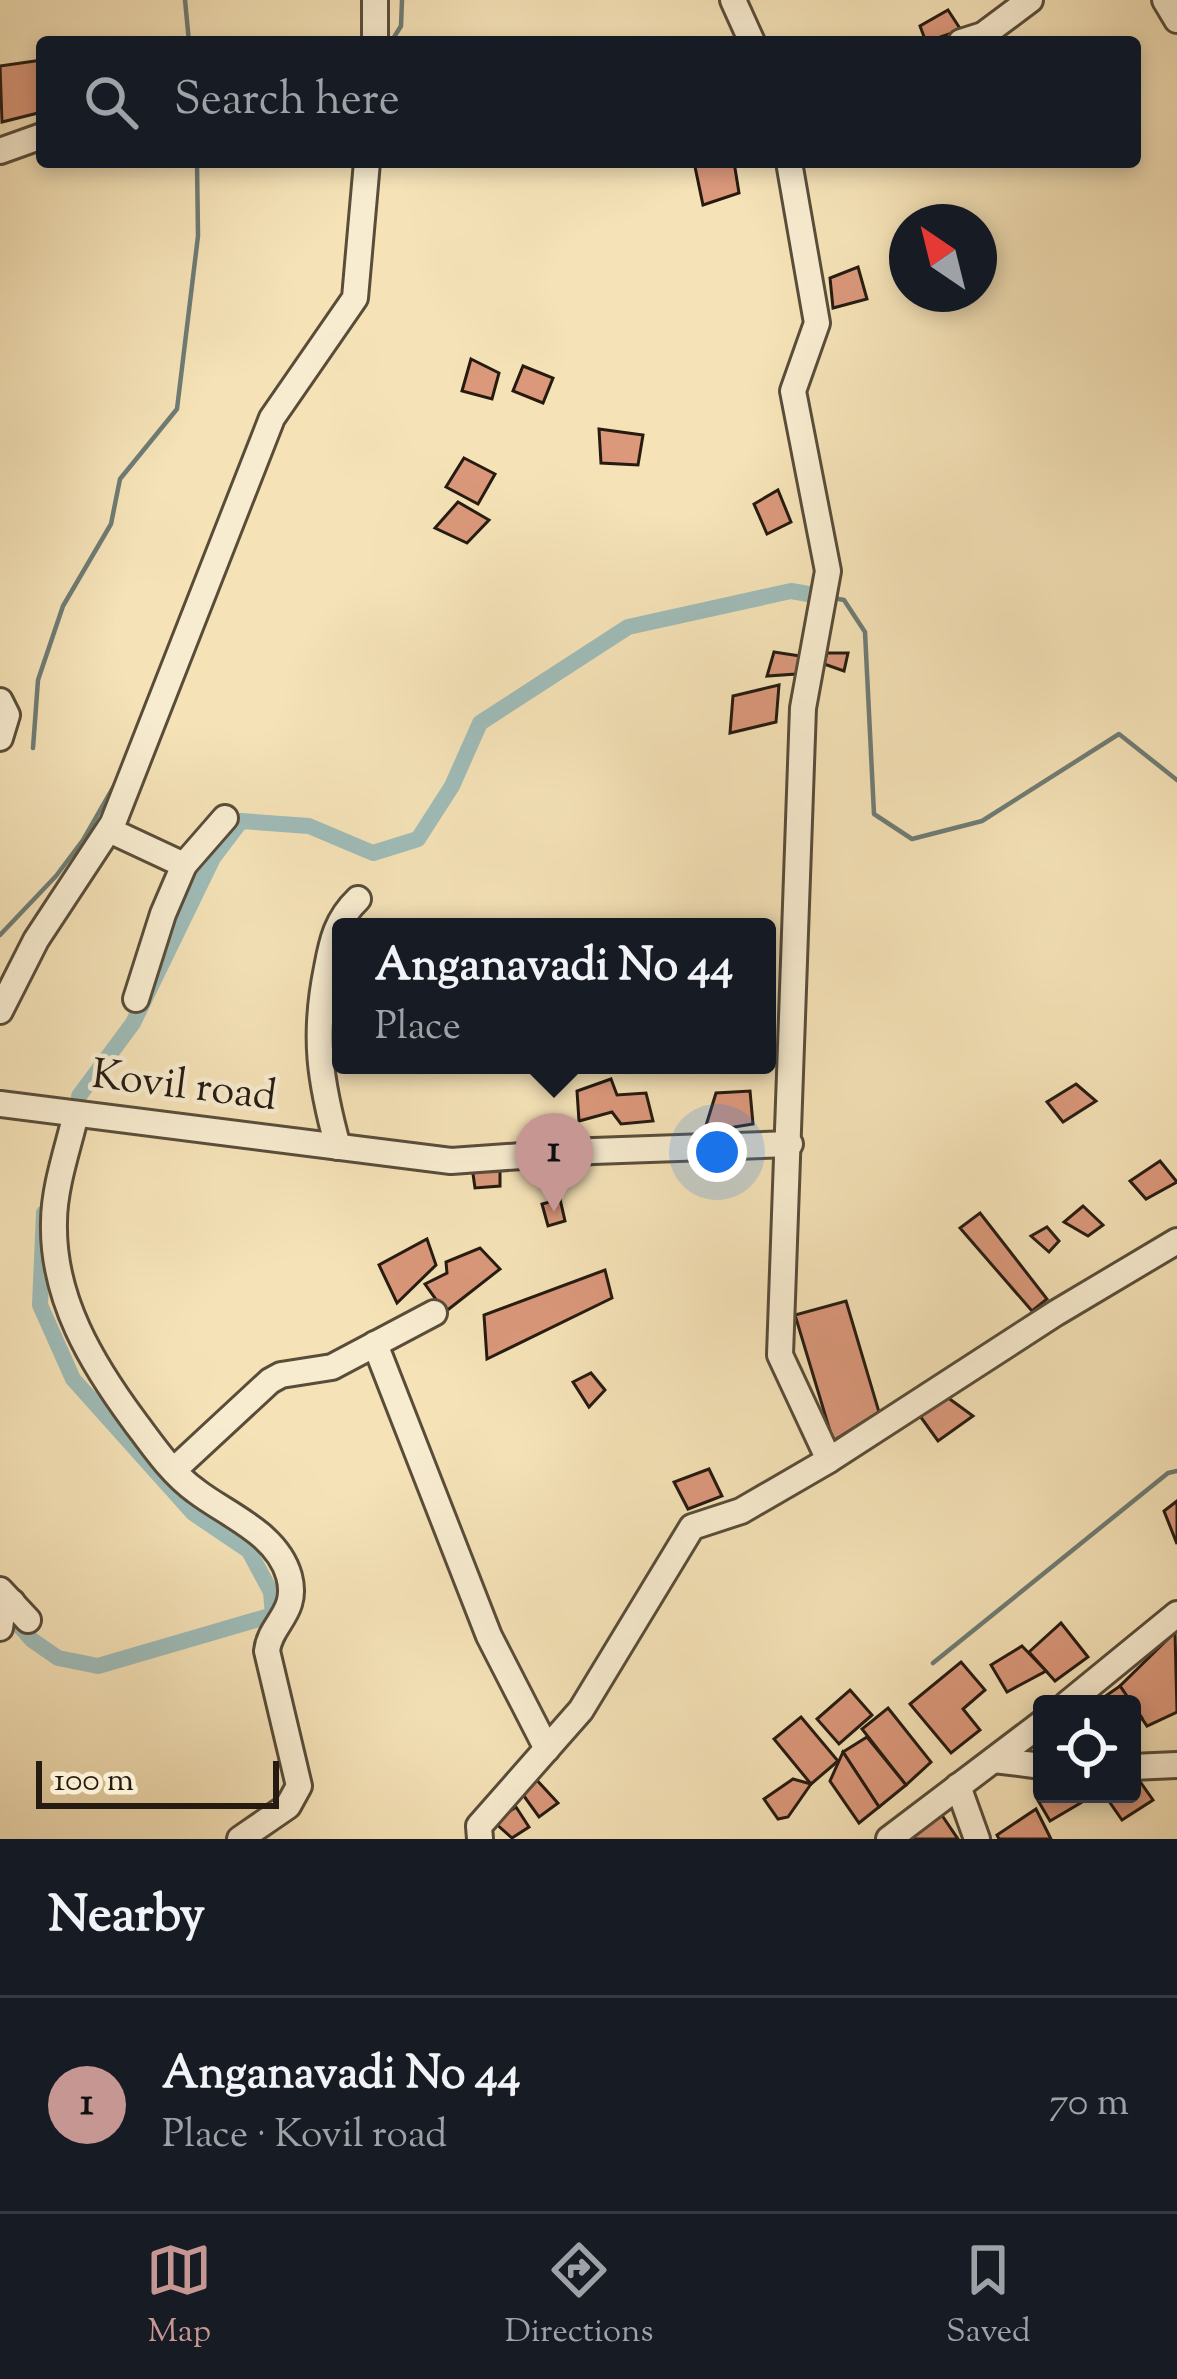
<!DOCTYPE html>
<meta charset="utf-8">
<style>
body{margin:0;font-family:"Sorts Mill Goudy",serif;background:#20242c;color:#f1f3f6}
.controls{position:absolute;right:36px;bottom:36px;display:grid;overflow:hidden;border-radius:12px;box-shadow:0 6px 18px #0003}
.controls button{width:108px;height:108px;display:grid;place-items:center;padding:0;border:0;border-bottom:3px solid #363941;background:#171b24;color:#f1f3f6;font:60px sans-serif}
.compass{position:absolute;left:889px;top:204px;width:108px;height:108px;border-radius:50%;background:#171b24;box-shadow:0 6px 18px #0003;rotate:325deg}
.scale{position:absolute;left:36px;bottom:30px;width:243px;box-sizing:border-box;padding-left:12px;border:6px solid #251b11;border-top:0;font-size:33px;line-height:42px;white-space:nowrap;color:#251b11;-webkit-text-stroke:9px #f8ecd0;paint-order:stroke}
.you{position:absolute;left:717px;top:1152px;width:42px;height:42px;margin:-30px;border:9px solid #fff;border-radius:50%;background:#1a73e8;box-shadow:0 0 0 18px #1a73e833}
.badge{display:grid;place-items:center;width:78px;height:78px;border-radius:50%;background:#c59692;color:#111;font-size:39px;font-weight:700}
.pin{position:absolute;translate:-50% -99px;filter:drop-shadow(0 3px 6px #0008)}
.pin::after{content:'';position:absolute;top:63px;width:42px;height:36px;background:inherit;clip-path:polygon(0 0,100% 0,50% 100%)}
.popup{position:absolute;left:332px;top:918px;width:444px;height:156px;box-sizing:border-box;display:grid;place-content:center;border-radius:12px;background:#171b24;filter:drop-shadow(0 3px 9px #0005);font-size:39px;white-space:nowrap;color:#9ea1a6}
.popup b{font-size:45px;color:#f1f3f6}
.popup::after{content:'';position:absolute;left:50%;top:100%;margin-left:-24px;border:24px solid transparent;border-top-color:#171b24}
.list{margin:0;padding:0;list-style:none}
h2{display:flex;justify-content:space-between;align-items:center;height:156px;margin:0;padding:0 48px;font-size:51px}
h2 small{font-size:39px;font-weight:400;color:#9ea1a6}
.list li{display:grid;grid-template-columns:78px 1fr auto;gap:36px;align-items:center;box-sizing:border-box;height:216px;padding:0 48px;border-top:3px solid #363941}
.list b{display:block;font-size:45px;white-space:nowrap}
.list p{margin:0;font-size:39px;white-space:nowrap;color:#9ea1a6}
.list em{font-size:39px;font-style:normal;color:#9ea1a6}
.icon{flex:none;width:66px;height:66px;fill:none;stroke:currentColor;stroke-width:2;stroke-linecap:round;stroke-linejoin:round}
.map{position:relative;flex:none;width:1177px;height:1839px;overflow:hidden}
.search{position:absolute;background:#171b24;box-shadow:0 6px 18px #0003;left:36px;right:36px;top:36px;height:132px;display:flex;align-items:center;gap:30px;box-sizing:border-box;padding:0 42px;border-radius:12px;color:#9ea1a6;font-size:45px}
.sheet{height:372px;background:#171b24}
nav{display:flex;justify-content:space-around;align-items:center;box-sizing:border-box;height:168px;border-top:3px solid #363941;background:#171b24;font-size:33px;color:#9ea1a6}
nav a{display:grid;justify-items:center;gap:6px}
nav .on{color:#c59692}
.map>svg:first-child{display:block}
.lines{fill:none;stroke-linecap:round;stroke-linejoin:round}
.stream{stroke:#6e7c75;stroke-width:4.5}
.canal{stroke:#9fbcb8;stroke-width:16}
.building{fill:#db987b;stroke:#251b11;stroke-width:3}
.minor-casing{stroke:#594d3a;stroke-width:30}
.minor{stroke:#f8ecd0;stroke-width:24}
.labels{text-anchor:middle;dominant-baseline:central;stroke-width:9;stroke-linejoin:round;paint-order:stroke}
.street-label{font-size:42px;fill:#251b11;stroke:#f8ecd0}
</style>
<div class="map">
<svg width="1177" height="1839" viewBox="0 0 1177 1839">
<rect width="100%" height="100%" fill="#f5e2b7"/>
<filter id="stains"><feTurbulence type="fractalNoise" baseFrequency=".00167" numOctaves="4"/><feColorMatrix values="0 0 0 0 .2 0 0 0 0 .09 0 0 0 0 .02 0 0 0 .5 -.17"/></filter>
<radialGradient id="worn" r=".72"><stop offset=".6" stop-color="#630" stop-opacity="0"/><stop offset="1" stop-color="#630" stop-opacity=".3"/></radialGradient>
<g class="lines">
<g class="stream">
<polyline points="185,0 189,42"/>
<polyline points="391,42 401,26 402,0"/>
<polyline points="833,598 844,600 865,632 874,814 912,839 982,821 1119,734 1177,780"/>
<polyline points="33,748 38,680 63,606 111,524 120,479 177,409 198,236 197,162"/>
<polyline points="0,935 56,876 83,840 119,777"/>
<polyline points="933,1663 1168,1473 1177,1471"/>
</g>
<g class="canal">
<polyline points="79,1096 133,1023 213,858 241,821 309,826 373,853 418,839 452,786 480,723 628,627 791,591 814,595"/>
<polyline points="10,1615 32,1640 58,1658 98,1666 273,1615 271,1592 249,1551 193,1513 73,1379 40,1305 44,1213"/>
</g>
</g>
<g class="building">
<polygon points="948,10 961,30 926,42 920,26"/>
<polygon points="42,60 42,112 2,122 0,66"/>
<polygon points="694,162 734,162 739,193 703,205"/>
<polygon points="858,267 867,299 833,308 830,278"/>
<polygon points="471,359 499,373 492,399 462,391"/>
<polygon points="523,366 553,378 543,403 513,391"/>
<polygon points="599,429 643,435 638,465 601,463"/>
<polygon points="464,458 495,474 478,504 446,487"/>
<polygon points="778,490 791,522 767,534 754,504"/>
<polygon points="458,502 489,520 467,543 435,528"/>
<polygon points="774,652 800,656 796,674 767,676"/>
<polygon points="827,653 848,653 844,671 824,664"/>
<polygon points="779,685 776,722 730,733 733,696"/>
<polygon points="611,1079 617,1095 646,1093 653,1121 621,1124 612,1112 579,1121 577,1091"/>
<polygon points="1076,1084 1096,1101 1063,1122 1047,1102"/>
<polygon points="750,1091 753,1124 704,1132 716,1093"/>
<polygon points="1160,1161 1177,1182 1146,1199 1130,1181"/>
<polygon points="500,1162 500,1186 475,1188 472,1167"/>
<polygon points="560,1199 565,1221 548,1226 542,1204"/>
<polygon points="1083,1206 1103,1225 1088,1236 1064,1222"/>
<polygon points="980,1213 1047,1299 1032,1311 960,1228"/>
<polygon points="1047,1227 1059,1241 1049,1252 1031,1236"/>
<polygon points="427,1239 436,1265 397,1303 379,1265"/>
<polygon points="480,1248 500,1269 445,1312 425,1284 447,1273 446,1262"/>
<polygon points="605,1270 612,1298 487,1359 484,1315"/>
<polygon points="846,1301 879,1412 833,1441 795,1315"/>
<polygon points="591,1373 605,1390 589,1407 573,1382"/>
<polygon points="947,1397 973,1416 938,1441 920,1416"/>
<polygon points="709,1469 722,1496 688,1509 674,1482"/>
<polygon points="1177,1501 1177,1544 1164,1511"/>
<polygon points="1061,1623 1088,1657 1055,1681 1029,1652"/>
<polygon points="1175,1632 1177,1712 1147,1726 1120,1686"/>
<polygon points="1022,1646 1046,1671 1007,1692 991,1665"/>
<polygon points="961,1662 985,1690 963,1709 980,1730 951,1753 910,1704"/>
<polygon points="1120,1686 1142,1718 1132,1727 1132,1704 1094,1704"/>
<polygon points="850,1690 872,1715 839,1744 817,1719"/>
<polygon points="888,1708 931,1762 906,1785 862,1729"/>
<polygon points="801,1717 838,1761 811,1784 774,1739"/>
<polygon points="867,1737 906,1785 879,1807 843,1752"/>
<polygon points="843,1752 879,1807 859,1823 830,1781"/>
<polygon points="1134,1773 1153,1800 1122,1820 1104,1794 1132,1794"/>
<polygon points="533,1776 558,1803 539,1817 521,1792"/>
<polygon points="793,1779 811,1784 788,1817 778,1819 764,1799"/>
<polygon points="1042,1793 1080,1794 1084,1801 1050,1821 1036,1797"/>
<polygon points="516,1807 529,1827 512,1838 494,1822"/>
<polygon points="937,1808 958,1839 897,1839"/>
<polygon points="1036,1809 1051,1839 999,1839 997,1835"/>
</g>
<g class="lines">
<g class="minor-casing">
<g id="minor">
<polyline points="733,0 752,42"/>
<polyline points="1165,0 1177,20"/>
<polyline points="375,42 375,0"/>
<polyline points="961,42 983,35 1030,0"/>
<polyline points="0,151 42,136"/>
<polyline points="0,701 7,715 0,738"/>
<polyline points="109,830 184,865 163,914 136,999"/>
<polyline points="184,865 225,818"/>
<polyline points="0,1011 36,940 113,823 272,418 355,298 367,162"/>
<polyline points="0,1104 451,1161 593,1151 790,1144"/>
<path d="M 76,1114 C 68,1148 54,1187 54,1222 C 52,1298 92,1364 135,1422 C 153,1446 171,1473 196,1491 C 227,1515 277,1533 289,1576 C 299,1613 270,1623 267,1651 L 299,1786 L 288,1806 L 240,1839"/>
<path d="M 338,1147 C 320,1081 313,1036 327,968 C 332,940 337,919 358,899"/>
<polyline points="375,1344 489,1636 547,1749"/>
<polyline points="829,1460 1056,1313 1177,1241"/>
<polyline points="174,1470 270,1381 281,1375 332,1367 434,1313"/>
<polyline points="0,1590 28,1620"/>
<polyline points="0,1628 2,1615 12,1602"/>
<polyline points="1067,1704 1177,1614"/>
<polyline points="994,1760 1042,1766"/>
<polyline points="1132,1767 1177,1765"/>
<polyline points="958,1786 977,1839"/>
<polyline points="480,1839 479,1826 581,1710 692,1527 741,1511 829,1460 780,1355 803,708 828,571 793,391 817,323 789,162"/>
<polyline points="889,1839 1042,1723"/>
</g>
</g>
<use href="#minor" class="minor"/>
</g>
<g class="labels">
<g class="street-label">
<text transform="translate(184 1088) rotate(7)">Kovil road</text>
</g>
</g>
<rect width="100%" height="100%" filter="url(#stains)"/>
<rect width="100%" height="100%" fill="url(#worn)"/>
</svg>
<div class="controls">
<button><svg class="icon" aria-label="locate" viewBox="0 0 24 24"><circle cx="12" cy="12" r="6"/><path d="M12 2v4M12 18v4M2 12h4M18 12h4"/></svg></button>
</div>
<svg class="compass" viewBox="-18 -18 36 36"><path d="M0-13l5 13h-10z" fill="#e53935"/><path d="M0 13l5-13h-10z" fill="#9ea1a6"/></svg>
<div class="scale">100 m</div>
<div class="you"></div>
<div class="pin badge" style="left:554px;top:1212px">1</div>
<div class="popup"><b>Anganavadi No 44</b>Place</div>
<div class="search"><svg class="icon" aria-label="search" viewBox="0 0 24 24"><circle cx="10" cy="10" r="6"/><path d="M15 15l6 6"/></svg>Search here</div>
</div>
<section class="sheet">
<h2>Nearby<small></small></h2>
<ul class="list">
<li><span class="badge">1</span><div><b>Anganavadi No 44</b><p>Place · Kovil road</p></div><em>70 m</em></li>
</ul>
</section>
<nav>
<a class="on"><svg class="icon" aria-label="map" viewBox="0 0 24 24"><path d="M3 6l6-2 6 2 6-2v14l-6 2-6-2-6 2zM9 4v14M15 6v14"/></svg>Map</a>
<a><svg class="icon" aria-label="directions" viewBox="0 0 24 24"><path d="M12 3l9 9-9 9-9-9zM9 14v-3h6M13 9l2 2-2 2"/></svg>Directions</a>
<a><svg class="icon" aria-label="saved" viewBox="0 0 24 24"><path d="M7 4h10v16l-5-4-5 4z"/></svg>Saved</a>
</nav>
